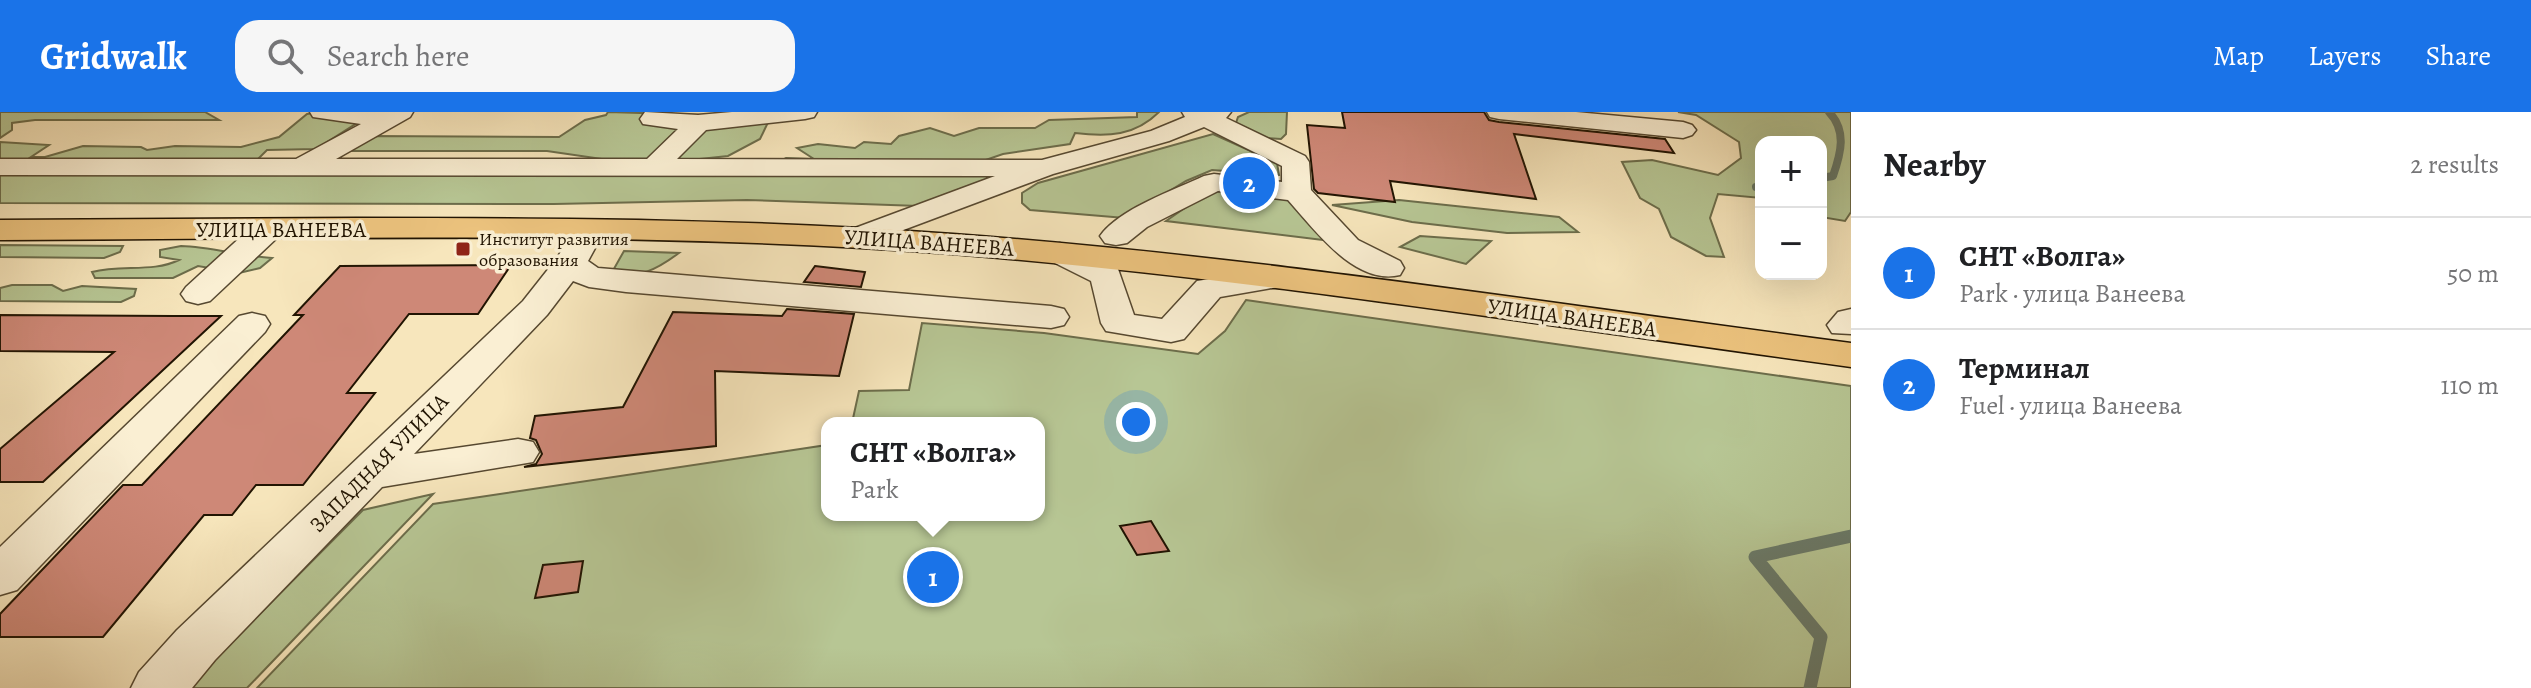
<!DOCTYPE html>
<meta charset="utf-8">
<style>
body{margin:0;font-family:Alegreya,serif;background:#f6f6f6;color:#202124}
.controls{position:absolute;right:24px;top:24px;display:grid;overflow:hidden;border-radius:16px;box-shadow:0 8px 32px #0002}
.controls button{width:72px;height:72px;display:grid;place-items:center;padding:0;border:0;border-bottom:2px solid #e0e0e0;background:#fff;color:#202124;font:40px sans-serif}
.you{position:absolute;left:1136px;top:310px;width:28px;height:28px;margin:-20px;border:6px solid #fff;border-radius:50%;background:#1a73e8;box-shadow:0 0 0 12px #1a73e833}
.badge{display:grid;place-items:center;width:52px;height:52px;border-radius:50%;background:#1a73e8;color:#fff;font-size:26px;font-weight:700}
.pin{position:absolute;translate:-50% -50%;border:4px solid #fff;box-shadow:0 2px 8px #0006}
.popup{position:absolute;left:821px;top:305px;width:224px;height:104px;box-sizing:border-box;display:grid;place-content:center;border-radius:16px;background:#fff;filter:drop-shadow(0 2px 6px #0005);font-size:26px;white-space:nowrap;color:#757577}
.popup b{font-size:30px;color:#202124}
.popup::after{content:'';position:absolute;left:50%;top:100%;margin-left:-16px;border:16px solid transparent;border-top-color:#fff}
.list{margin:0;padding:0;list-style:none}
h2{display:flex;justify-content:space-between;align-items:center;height:104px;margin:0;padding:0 32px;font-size:34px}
h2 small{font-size:26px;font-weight:400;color:#757577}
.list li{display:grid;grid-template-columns:52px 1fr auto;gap:24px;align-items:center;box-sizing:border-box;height:112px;padding:0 32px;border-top:2px solid #e0e0e0}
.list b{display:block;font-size:30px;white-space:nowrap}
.list p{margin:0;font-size:26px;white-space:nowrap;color:#757577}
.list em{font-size:26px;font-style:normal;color:#757577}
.icon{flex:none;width:44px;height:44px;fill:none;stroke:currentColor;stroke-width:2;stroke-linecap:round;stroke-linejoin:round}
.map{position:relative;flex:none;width:1851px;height:576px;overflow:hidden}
header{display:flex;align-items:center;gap:48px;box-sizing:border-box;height:112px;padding:0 40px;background:#1a73e8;color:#fff}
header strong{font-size:38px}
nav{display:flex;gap:44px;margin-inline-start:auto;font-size:28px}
.search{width:560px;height:72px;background:#f6f6f6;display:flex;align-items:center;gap:20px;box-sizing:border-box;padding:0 28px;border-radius:24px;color:#757577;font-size:30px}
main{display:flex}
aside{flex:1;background:#fff}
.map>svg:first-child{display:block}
.green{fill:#b7c694;stroke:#6c6d4b;stroke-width:2}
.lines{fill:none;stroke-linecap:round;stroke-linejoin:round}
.stream-far1{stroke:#6b7b6a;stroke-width:8}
.stream{stroke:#6b7b6a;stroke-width:13}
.building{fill:#ce8877;stroke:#211402;stroke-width:2}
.minor-casing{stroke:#564830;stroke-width:3}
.major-casing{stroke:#211402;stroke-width:3}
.minor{fill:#faefd3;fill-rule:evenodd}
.major{fill:#ecc37e;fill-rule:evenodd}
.poi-dot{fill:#8f2418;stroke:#faefd3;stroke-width:3}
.labels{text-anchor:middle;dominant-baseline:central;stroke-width:7;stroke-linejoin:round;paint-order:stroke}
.far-poi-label{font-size:18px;fill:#211402;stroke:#faefd3;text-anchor:start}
.street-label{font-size:22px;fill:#211402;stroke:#faefd3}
</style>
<header>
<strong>Gridwalk</strong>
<div class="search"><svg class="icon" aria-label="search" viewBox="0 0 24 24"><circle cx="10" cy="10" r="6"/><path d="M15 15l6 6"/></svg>Search here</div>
<nav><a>Map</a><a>Layers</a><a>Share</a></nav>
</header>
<main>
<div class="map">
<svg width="1851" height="576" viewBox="0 0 1851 576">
<rect width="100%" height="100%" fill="#f7e6bc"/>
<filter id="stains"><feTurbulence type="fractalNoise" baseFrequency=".0025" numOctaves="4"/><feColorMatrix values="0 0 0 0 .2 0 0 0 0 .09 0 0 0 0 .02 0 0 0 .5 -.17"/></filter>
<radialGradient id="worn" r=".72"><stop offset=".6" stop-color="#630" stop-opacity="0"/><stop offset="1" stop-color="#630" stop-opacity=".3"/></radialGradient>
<g class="green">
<polygon points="0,0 205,0 219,8 35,8 12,11 12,18 0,26"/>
<polygon points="320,0 357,11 316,37 267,38 258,47 0,53 0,30 49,33 31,45 45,45 83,34 141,35 147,38 175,34 241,35 279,25 307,2"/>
<polygon points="608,0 738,4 773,0 760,27 728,44 643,53 547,39 337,39 369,24 559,25 585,8 606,3"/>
<path d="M 1137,0 L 1159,0 C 1135,24 1108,25 1075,21 L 1070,32 L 1003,42 L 977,51 L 773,53 L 786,46 L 814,47 L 797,36 L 818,32 L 855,36 L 864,30 L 891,32 L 899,24 L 930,16 L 954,24 L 979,16 L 1035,16 L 1049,8 L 1137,5 Z"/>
<polygon points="1249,0 1287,0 1286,22 1281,27 1266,26 1236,11 1238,5"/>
<polygon points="1678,0 1851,0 1851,100 1845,109 1821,105 1821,30 1761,30 1761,86 1718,82 1710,106 1724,145 1706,144 1671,125 1659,97 1640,86 1622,50 1652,48 1718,63 1741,46 1739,30 1696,3"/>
<polygon points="1213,22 1277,51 1279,63 1212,58 1186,69 1125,106 1030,98 1022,91 1022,81 1038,71"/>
<polygon points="0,60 992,61 998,64 919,94 747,88 554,92 0,91"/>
<polygon points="1228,76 1297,89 1323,128 1166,109 1208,80"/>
<polygon points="1399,88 1559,105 1578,120 1507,121 1412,110 1332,93"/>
<polygon points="1420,124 1491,129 1466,152 1400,135"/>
<polygon points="0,133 123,134 120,140 104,146 0,145"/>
<path d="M 181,134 C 212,135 240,144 272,146 L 260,156 L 239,161 L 198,154 L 173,166 L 95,166 L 92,160 C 122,152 152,161 179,148 L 160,145 L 160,138 Z"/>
<path d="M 624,139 L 679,141 C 653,160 643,164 611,162 Z"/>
<polygon points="12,173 52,173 63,179 82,174 136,177 134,184 121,190 0,189 0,176"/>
<polygon points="1246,188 1851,274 1851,576 257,576 433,392 827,333 827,403 1039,403 1039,311 852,311 859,279 909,278 922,211 1044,221 1198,242 1225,219"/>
<polygon points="433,382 247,576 186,576 363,398"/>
</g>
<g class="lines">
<g class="stream-far1">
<path d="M 1821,66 L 1833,64 C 1841,41 1847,19 1829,0"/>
<polyline points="1756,75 1761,74"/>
</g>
<polyline class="stream" points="1810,576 1821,525 1755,445 1851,424"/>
</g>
<g class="building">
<polygon points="1342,0 1484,0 1489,8 1499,10 1665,27 1674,41 1514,22 1536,87 1390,69 1395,90 1318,81 1314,77 1307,13 1345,16"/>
<polygon points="511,153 478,202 409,202 347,281 375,281 303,373 256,373 232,403 204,403 103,525 0,525 0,502 123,373 142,373 303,203 294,203 340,154"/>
<polygon points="815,154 865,160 861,175 804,170"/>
<polygon points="787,197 854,202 839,264 715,259 716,334 524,355 536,352 542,342 536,328 530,326 535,304 623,295 673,200 782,204"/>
<polygon points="0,203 173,204 221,204 43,370 0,370 0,337 114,240 0,239"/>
<polygon points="1151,409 1169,439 1137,443 1120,414"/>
<polygon points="583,449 578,480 535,486 543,453"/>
</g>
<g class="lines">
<g class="minor-casing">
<g id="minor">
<path d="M 310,0 L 413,0 L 410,5 L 336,47 L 647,47 L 678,17 L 643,12 L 640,7 L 645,0 L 698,3 L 732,0 L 817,0 L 814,5 L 805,7 L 706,18 L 677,47 L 1042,48 L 1151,19 L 1185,5 L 1182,0 L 1231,0 L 1226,6 L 1305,44 L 1309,50 L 1311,78 L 1358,128 L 1400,149 L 1404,156 L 1400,163 C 1355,174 1314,117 1288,88 L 1218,79 L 1147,115 L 1127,131 L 1116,133 L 1105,131 L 1100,124 C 1119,97 1174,78 1204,64 L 1214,62 L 1282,70 L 1282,54 L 1204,15 L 1169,29 L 1053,62 L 858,135 L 847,133 L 842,126 L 847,119 L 995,64 L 0,63 L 0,47 L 296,47 L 361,12 L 313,5 Z"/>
<polygon points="1487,0 1576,0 1683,10 1692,13 1696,18 1692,23 1683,26 1499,7 1490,5"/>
<polygon points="267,109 278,111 282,118 278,125 210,189 198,192 186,189 181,182 186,175 256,111"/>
<polygon points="590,109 601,111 605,118 588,149 598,156 1051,194 1064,197 1069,205 1064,213 1051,216 626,180 589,175 573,169 547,203 414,342 518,327 533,330 539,340 533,350 382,375 215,548 192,576 131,576 139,560 177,518 523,189 557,146 579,111"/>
<polygon points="1060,131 1118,157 1134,203 1162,207 1197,169 1278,156 1290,159 1295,166 1290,173 1220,185 1184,227 1171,230 1106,219 1101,211 1091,169 1049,148 1044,141 1049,134"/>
<polygon points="1851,197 1851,222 1832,221 1827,213 1838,200"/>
<polygon points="252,201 265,204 270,212 265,220 17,478 0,483 0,435 239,204"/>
</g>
</g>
<g class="major-casing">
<path id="major" d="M 357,106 C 556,106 755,107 953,122 C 1254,144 1552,192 1851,231 L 1851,255 C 1552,215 1253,166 952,142 C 636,118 317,127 0,128 L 0,108 Z"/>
</g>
<use href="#minor" class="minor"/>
<use href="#major" class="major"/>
</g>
<rect class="poi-dot" x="455" y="129" width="16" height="16" rx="4"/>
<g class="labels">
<g class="far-poi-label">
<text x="479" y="127">Институт развития<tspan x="479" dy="21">образования</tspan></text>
</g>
<g class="street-label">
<text x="281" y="118">УЛИЦА ВАНЕЕВА</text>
<text transform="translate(929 131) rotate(4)">УЛИЦА ВАНЕЕВА</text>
<text transform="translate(1572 206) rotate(8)">УЛИЦА ВАНЕЕВА</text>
<text transform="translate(379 351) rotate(-45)">ЗАПАДНАЯ УЛИЦА</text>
</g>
</g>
<rect width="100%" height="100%" filter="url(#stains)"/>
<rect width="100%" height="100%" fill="url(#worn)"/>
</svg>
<div class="controls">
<button>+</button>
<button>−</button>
</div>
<div class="you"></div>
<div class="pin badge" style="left:933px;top:465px">1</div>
<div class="popup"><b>СНТ «Волга»</b>Park</div>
<div class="pin badge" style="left:1249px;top:71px">2</div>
</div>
<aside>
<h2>Nearby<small>2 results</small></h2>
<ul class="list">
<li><span class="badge">1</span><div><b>СНТ «Волга»</b><p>Park · улица Ванеева</p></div><em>50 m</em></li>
<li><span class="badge">2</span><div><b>Терминал</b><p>Fuel · улица Ванеева</p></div><em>110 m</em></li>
</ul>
</aside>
</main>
